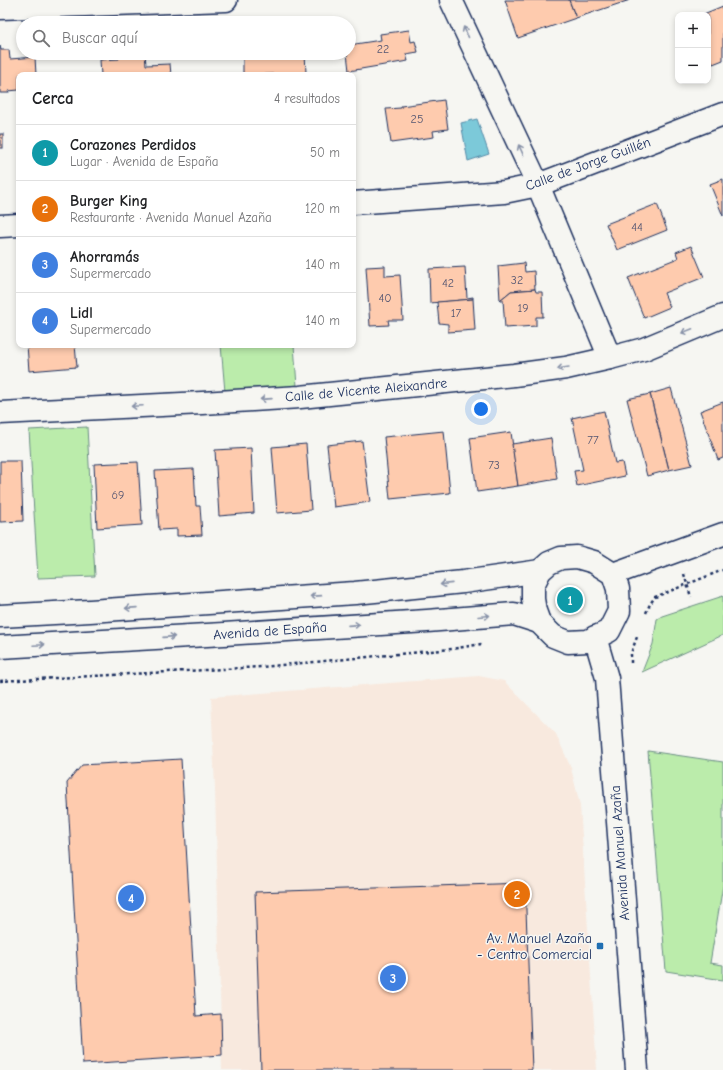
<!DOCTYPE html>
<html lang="es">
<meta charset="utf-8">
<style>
body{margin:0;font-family:"Comic Neue",sans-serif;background:#f2f2f2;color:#202124}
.controls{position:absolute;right:12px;top:12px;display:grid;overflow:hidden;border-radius:8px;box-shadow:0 2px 6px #0003}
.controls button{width:36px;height:36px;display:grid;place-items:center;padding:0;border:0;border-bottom:1px solid #e0e0e0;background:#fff;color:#202124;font:20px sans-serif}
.you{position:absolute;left:481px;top:409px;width:14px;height:14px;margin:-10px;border:3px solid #fff;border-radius:50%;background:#1a73e8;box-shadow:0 0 0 6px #1a73e833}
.badge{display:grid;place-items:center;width:26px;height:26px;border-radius:50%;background:#2563eb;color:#fff;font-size:13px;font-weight:700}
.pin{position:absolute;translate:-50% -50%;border:2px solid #fff;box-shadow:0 1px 4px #0006}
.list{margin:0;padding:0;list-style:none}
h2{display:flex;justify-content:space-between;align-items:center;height:52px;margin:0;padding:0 16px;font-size:17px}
h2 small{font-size:13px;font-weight:400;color:#757577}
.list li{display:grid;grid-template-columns:26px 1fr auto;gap:12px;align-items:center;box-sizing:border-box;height:56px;padding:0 16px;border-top:1px solid #e0e0e0}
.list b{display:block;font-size:15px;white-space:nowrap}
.list p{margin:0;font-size:13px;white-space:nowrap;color:#757577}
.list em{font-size:13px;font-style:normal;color:#757577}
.icon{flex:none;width:22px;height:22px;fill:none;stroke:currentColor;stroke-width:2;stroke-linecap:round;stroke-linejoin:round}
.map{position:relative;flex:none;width:723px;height:1070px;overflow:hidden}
.search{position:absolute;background:#fff;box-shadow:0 2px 6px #0003;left:16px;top:16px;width:340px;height:44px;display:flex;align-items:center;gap:10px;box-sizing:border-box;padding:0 14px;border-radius:22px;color:#757577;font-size:15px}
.panel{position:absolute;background:#fff;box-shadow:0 2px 6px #0003;left:16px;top:72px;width:340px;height:276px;border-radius:8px}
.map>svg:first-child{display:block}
.built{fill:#f8e9de}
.green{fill:#bbecab;stroke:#6b8e84}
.water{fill:#7bc9d9;stroke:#558ba8}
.building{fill:#fecbae;stroke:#1b2f5e}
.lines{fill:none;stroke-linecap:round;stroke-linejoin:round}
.minor-casing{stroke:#1b2f5e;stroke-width:25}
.path{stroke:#1b2f5e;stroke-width:2.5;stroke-dasharray:3 3;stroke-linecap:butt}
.minor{stroke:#f6f6f2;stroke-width:22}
.oneway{stroke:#8892a8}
.poi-dot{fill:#1f6fb2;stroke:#f6f6f2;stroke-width:1.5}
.labels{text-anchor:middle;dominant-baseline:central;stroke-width:3;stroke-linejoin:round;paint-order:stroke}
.number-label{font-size:12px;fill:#545672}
.street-label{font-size:14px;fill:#1b2f5e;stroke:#f6f6f2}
.poi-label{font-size:14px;fill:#1b2f5e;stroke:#f6f6f2;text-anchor:end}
</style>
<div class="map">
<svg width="723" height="1070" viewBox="0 0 723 1070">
<rect width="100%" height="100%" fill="#f6f6f2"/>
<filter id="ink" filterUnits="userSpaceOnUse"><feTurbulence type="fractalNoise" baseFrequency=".025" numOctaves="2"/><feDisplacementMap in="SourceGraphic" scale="8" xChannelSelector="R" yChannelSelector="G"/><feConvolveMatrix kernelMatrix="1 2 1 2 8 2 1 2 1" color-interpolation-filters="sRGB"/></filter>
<g filter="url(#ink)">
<polygon class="built" points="479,676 504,681 556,734 571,768 580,805 597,1070 222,1070 215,789 211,697"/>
<g class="green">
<polygon points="221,345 294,345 297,386 225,392"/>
<polygon points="87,427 95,576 38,578 29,430"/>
<polygon points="723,596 723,635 642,672 653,644 657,619 662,616"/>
<polygon points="648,751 723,762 723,885 710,963 723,965 723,980 666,971"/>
</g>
<polygon class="water" points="477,119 489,154 468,161 461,123"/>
<g class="building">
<polygon points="505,0 569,0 576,18 518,38"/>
<polygon points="569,0 630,0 576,18"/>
<polygon points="723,6 723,60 713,64 708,52 708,15 701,15"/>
<polygon points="409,30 411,42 415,41 418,52 406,54 408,61 349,71 347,53 349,53 349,45 381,40 380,34"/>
<polygon points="0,46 1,50 9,50 10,59 35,57 36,75 19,75 19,90 8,91 9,93 0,93"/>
<polygon points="145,53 146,65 170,64 171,75 101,75 100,60 119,59 119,54"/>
<polygon points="246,53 305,53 306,73 243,75 243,55 246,54"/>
<polygon points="444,100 448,129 433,131 434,137 391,143 386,109 401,108 401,106"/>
<rect x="0" y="134" width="3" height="14"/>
<polygon points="723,179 723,216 710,184"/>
<polygon points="657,204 667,230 617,250 606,224"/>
<polygon points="691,246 704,277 664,293 670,307 644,318 628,278 678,258 676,252"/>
<polygon points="524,263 525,272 534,271 535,289 511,291 500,300 498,266"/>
<polygon points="385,266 385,276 400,275 403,320 388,320 389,325 370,326 366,267"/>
<polygon points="465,267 467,298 473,297 473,299 430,303 429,269"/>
<polygon points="535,289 536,292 542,292 543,317 536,317 536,326 505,328 503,300 500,300 511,291"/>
<polygon points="473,299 475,330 448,332 448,324 439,323 437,302"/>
<polygon points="27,345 75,345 77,367 29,371"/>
<polygon points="671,388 692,465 669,470 650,394"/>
<polygon points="650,394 669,470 647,476 627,399"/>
<polygon points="723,402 723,458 718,460 700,411"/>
<polygon points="604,411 615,463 622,462 625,476 577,486 574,471 583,470 572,418"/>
<polygon points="444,431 450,493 390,499 384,437"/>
<polygon points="511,432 518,486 477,492 470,438"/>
<polygon points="551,438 557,479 518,486 512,444"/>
<polygon points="362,441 370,502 334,507 327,445"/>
<polygon points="306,444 311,510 277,513 272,447"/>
<polygon points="251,448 254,513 219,516 215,450"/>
<polygon points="0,461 21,461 23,521 0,522"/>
<polygon points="138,462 142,525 97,528 94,464"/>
<polygon points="194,469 196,506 200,506 202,535 177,536 177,529 159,530 155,471"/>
<polygon points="181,759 196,1016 221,1014 222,1055 83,1064 67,783 82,765"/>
<polygon points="525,883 532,1070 261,1070 255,892"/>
</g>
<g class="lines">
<g class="minor-casing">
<g id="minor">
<polyline points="451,0 538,185 610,358"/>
<polyline points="0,8 226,0"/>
<polyline points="353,203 504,192 538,185 723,114"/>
<polyline points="0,226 19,225"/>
<polyline points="0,413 202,403 300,397 514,375 566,368 610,358 644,349 723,316"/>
<polygon points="577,557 594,562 613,574 618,589 619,611 609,631 588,641 568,642 553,636 539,622 535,611 533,599 533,585 540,571 549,563 561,558"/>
<polyline points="613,574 723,534"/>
<polyline points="0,616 90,611 355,593 463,582 540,571"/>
<polyline points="595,637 607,678 637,1070"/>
<polyline points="0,647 224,634 427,621 514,614 539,622"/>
</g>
</g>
<g class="path">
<polyline points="684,574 691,597"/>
<polyline points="646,613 650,604 655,597 723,570"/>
<polyline points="631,663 631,653 637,637"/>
<polyline points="0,681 261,667 452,649 482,644"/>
</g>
<use href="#minor" class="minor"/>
</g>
<defs><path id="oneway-shaft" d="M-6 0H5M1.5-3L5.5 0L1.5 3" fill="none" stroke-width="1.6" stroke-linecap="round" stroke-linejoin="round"/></defs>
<g class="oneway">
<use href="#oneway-shaft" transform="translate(466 32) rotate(-115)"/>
<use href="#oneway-shaft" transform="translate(521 150) rotate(-115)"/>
<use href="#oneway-shaft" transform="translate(687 331) rotate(158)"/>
<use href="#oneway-shaft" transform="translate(563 368) rotate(171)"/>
<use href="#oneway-shaft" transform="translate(266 399) rotate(176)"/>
<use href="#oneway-shaft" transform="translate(137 406) rotate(177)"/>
<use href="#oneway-shaft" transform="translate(446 584) rotate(174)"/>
<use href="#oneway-shaft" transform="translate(316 596) rotate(176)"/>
<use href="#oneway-shaft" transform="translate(131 608) rotate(176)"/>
<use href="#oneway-shaft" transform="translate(484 616) rotate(-5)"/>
<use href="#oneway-shaft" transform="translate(354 625) rotate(-4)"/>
<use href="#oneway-shaft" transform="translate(169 637) rotate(-4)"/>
<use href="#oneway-shaft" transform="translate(39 645) rotate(-3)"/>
</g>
</g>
<rect class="poi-dot" x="596" y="942" width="8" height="8" rx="2"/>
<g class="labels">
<g class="number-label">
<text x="383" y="49">22</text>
<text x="417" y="119">25</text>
<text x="637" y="227">44</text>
<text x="517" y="280">32</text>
<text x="448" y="283">42</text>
<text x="385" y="298">40</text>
<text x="523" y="308">19</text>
<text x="456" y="313">17</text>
<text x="593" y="440">77</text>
<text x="494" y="465">73</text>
<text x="118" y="495">69</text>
</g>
<g class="street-label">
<text transform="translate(588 164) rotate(-20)">Calle de Jorge Guillén</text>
<text transform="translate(366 390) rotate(-5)">Calle de Vicente Aleixandre</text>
<text transform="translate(270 631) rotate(-4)">Avenida de España</text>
<text transform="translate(620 853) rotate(-94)">Avenida Manuel Azaña</text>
</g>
<g class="poi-label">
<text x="592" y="938">Av. Manuel Azaña<tspan x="592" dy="16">- Centro Comercial</tspan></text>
</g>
</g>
</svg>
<div class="controls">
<button>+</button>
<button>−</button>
</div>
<div class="you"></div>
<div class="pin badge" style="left:570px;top:600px;background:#0f9aa8">1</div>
<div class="pin badge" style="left:517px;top:894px;background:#e8710a">2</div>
<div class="pin badge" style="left:393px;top:978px;background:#3f7fe0">3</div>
<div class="pin badge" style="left:131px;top:898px;background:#3f7fe0">4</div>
<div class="search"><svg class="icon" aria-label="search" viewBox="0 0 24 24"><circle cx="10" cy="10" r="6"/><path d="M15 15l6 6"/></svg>Buscar aquí</div>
<section class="panel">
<h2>Cerca<small>4 resultados</small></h2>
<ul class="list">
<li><span class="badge" style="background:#0f9aa8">1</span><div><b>Corazones Perdidos</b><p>Lugar · Avenida de España</p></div><em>50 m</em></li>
<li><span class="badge" style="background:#e8710a">2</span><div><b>Burger King</b><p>Restaurante · Avenida Manuel Azaña</p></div><em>120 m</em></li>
<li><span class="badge" style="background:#3f7fe0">3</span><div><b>Ahorramás</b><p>Supermercado</p></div><em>140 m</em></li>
<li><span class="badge" style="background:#3f7fe0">4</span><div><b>Lidl</b><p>Supermercado</p></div><em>140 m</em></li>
</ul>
</section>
</div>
